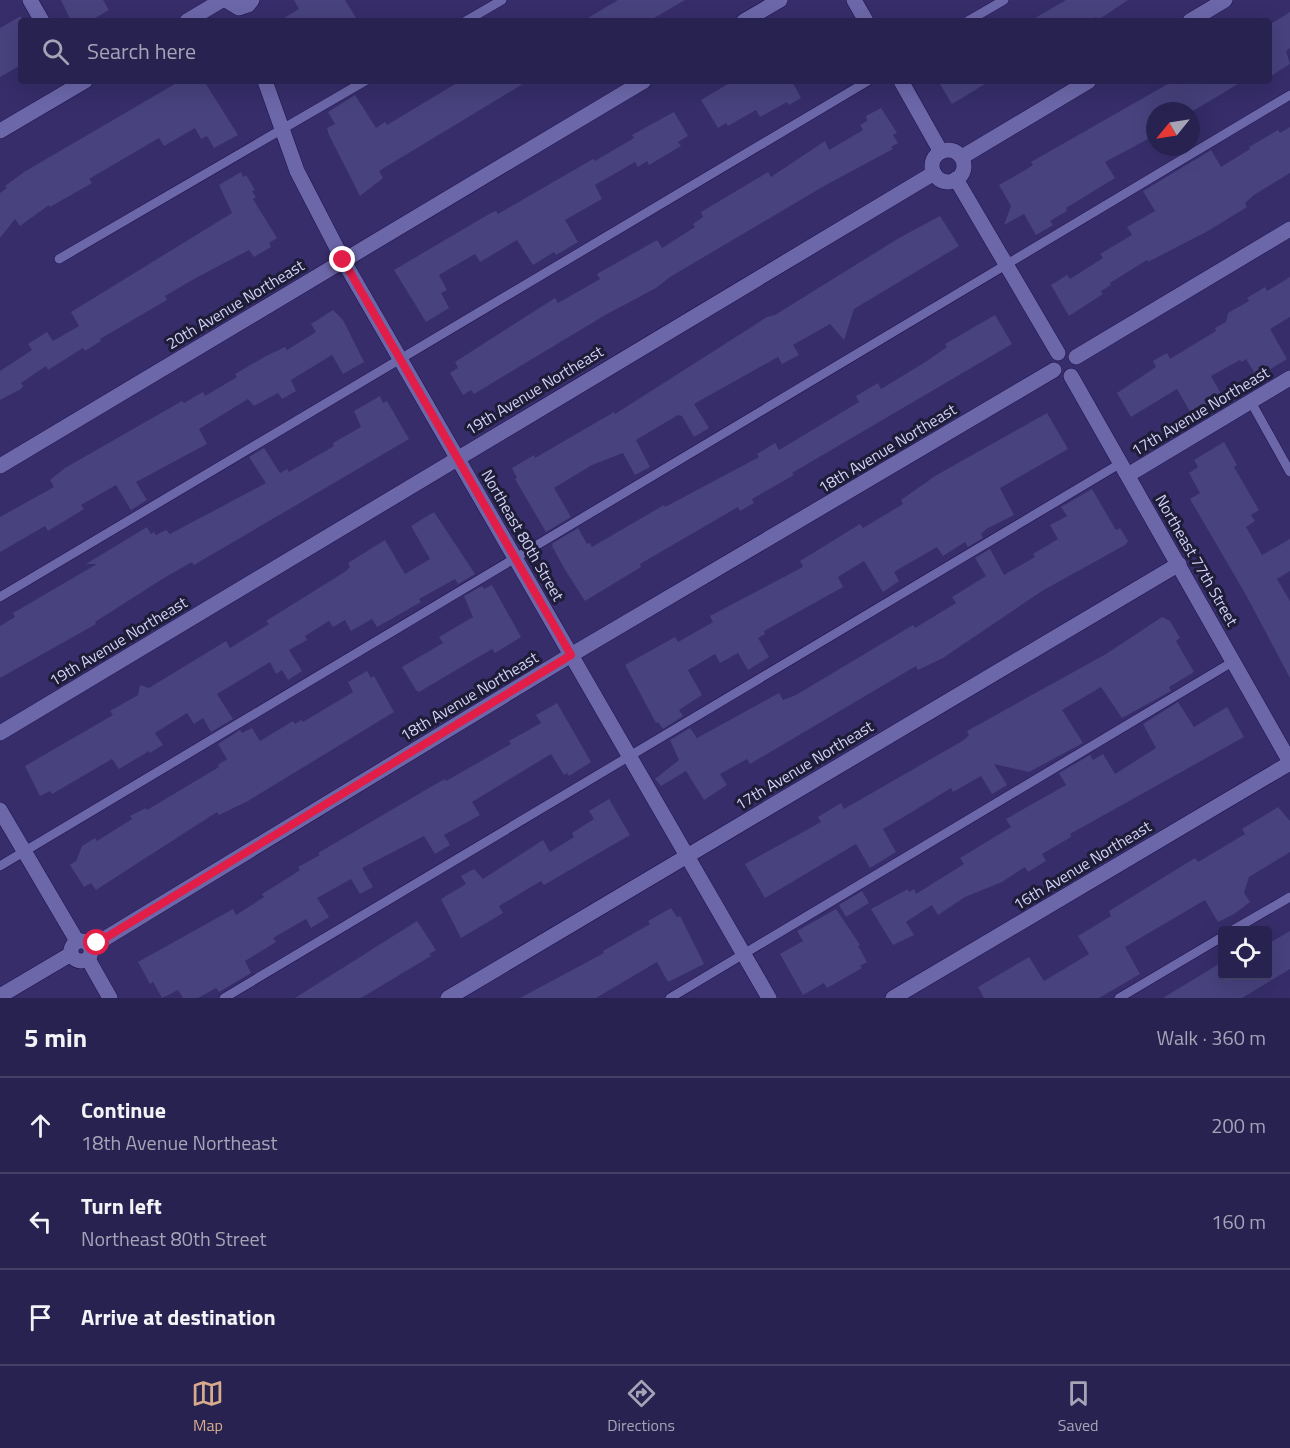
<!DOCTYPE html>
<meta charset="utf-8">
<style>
body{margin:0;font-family:"Titillium Web",sans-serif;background:#302a57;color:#f1f3f6}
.controls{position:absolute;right:18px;bottom:18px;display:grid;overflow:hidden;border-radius:6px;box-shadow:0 6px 24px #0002}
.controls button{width:54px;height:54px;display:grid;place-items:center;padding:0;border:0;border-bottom:2px solid #443f67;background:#282250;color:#f1f3f6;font:30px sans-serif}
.compass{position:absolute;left:1146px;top:102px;width:54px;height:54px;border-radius:50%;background:#282250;box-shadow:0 6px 24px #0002;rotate:240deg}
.stop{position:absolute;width:18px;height:18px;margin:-14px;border:4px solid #e11d48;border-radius:50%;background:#fff}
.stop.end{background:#e11d48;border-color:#fff;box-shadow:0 2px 6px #0008}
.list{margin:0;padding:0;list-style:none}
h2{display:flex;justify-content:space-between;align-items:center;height:78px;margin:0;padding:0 24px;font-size:26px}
h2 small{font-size:20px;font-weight:400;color:#a5a4b7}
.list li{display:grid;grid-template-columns:39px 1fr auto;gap:18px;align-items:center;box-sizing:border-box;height:96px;padding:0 24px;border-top:2px solid #443f67}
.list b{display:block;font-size:22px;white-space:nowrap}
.list p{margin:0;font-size:20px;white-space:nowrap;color:#a5a4b7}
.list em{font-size:20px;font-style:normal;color:#a5a4b7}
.icon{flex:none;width:33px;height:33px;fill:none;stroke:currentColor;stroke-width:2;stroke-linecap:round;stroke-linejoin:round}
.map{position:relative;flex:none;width:1290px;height:998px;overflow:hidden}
.search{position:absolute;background:#282250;box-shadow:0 6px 24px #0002;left:18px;right:18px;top:18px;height:66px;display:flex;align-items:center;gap:15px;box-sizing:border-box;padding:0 21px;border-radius:6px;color:#a5a4b7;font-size:22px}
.sheet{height:366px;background:#282250}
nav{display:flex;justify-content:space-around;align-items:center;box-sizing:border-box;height:84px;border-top:2px solid #443f67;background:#282250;font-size:16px;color:#a5a4b7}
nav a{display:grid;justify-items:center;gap:3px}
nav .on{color:#d6ab8b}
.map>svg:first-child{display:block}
.building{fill:#48427e}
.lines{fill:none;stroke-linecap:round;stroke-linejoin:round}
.service-casing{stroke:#1f124d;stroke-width:10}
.minor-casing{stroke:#1f124d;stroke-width:16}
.tertiary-casing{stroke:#1f124d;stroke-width:16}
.service{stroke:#6c67a9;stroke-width:9}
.minor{stroke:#6c67a9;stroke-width:15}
.tertiary{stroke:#6c67a9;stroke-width:15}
.route{stroke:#e11d48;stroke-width:8}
.labels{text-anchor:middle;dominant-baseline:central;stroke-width:6;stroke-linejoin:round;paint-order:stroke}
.street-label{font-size:16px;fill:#d2d2f7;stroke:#1e1c37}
</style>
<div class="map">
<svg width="1290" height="998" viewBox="0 0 1290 998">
<rect width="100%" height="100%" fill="#362d6a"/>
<g class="building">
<polygon points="61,0 103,0 109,10 90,21 71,21"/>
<polygon points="294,0 345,0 358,21 279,21 299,9"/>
<polygon points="618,0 685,0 649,21 583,21"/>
<polygon points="1066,0 1128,0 1098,20 1096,17 1090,21 1030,21"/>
<polygon points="1290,12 1290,48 1286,51 1290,64 1269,77 1269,25"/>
<polygon points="21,16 21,65 0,77 0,28"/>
<polygon points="180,81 204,81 238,135 214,148 207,136 201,139 195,128 164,146 159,138 89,179 92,183 50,207 49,205 20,226 15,219 0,238 0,193 7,188 5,186 24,172"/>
<polygon points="460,81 528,81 379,171 383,178 360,196 329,135 327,128 335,124 328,112 355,95 376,128 385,122 387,125"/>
<polygon points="733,81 792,81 801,98 789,105 787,102 760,117 756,110 728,126 726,123 718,128 701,100"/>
<polygon points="938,81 990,81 952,104"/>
<polygon points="1173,81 1243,81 1193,111 1155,111 1155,131 1148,135 1150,138 1105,162 1115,178 1066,208 1067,211 1050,221 1053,225 1036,235 1024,214 1004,225 1011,206 999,185 1027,169 1033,165 1031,162"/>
<polygon points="881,108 897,133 893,135 898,143 891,147 893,149 824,186 670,277 656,288 607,314 474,394 471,390 463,395 450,373 458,368 455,362 555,298 558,303 600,279 597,274 657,240 662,248 695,227 693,224 703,217 701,212 768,172 771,177 825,141 829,150 863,130 860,125 867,121 866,116"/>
<polygon points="674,112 688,136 678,142 681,146 649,165 647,161 638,167 635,162 595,185 602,199 565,220 578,242 556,255 554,252 533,265 517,240 480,262 475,254 439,275 447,290 441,293 449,308 426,322 394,270 489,214 496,211 498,214 593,159 595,161 634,138 632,135"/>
<polygon points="1290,127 1290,173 1254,195 1245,203 1247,207 1208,231 1148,262 1147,260 1110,283 1111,285 1101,291 1103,294 1069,316 1051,285 1067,275 1070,279 1103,258 1100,254 1132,235 1127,227 1155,211 1143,191 1211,150 1221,167 1250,149 1249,147 1278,130 1280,133"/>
<polygon points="241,172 243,177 246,175 255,190 252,191 256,197 253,199 277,238 269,243 271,247 254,257 249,250 194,279 165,296 167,300 100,339 101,341 85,351 83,348 48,370 46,366 21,383 23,386 21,389 0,400 0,371 32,350 28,344 47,332 53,341 79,326 71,312 232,213 219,185"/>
<polygon points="940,216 959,246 854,309 844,340 830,324 793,345 799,355 782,364 778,357 694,404 709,428 694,437 682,416 678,415 636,440 650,467 635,475 623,453 592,465 554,488 571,517 546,532 515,479 517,478 512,468 534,455 535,458 614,412 615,414 767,317 775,315 899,238"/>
<polygon points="1290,277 1290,317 1270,329 1287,359 1257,377 1246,359 1242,362 1240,360 1211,376 1223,397 1192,415 1177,389 1131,417 1117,393 1156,367 1153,361 1167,353 1170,359 1216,331 1215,328 1226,322 1228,313 1249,301 1247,298 1265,287 1267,291"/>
<polygon points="333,310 343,320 364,362 343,374 332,355 291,380 296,391 282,399 278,393 254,406 248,399 199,429 207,444 136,482 147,500 131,510 116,485 81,505 84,509 48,531 45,526 0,552 0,517 54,487 50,480 65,468 182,401 184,403 203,392 205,396 237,377 235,374 266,356 285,347 287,350 316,332 311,324"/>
<polygon points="995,315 1012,344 792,473 794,475 752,499 754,503 740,511 738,507 640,564 641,567 585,601 564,568 552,546 553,543 578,528 587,544 590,543 592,547 664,505 665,507 759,457 757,454 775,443 779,450 859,402 856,396 878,383 881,389 927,361 947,347 945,344"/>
<polygon points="380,396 383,403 387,401 409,439 194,565 192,562 164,578 95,622 96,624 0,678 0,626 15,617 13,613 97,564 86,564 147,527 151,534 154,532 156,535 166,530 170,534 266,483 249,457 264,448 280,473 287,469 289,472 334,446 333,443 361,427 354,411"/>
<polygon points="1047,413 1068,449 1000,488 1014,515 986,529 981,534 983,538 968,547 965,542 943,556 937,547 894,572 899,581 883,592 864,561 838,577 843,587 764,631 765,634 758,638 769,657 748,670 738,653 720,663 715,654 688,670 702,695 679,710 683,716 663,729 658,722 656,723 625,665 675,637 678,642 713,622 710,616 801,568 803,566 800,561 860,524 863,528 903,504 901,500 935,476"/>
<polygon points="1224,442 1237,465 1234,467 1259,510 1251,515 1255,521 1246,527 1262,555 1290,539 1290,571 1277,579 1290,601 1290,678 1246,595 1190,499 1200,493 1189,473 1198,467 1194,460"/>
<polygon points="1092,489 1116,530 1120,528 1128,541 1125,545 1042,591 943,658 918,670 916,666 750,764 747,759 720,774 727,785 704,800 686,771 661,786 655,779 679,760 670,740 690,728 697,738 779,693 783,700 796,695 913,625 915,628 956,603 952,597 986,576 975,558 990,549 1004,575 1035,557 1033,554 1058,539 1050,525 1067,516 1061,507"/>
<polygon points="434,512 475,574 458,584 455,579 419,599 421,602 377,627 372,619 351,631 345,620 333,627 329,621 305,636 307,640 289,650 302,671 288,680 282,670 276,674 270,662 217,694 233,719 211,732 203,718 194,724 187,713 155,733 163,745 150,753 149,751 119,769 112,759 52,794 50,791 40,796 25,766 113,715 110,711 138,695 140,685 149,688 226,641 230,648 269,624 266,621 346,571 350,567 348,563 385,540 405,574 430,559 411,526"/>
<polygon points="492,585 521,637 495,653 492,649 419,692 416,690 402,667 443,643 439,637 473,617 464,596 482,586 484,589"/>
<polygon points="1162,617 1170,621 1180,638 1176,641 1194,672 1169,687 1171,691 1122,718 1101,687 1062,710 1083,743 1029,772 994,764 1007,785 992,794 981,776 953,792 951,788 902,818 883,829 896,852 870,868 856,844 765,898 745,864 821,822 818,817 841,803 844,809 964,740 969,735 967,731 1106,654"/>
<polygon points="367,671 371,678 374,676 394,712 248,801 219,815 217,812 96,890 91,883 84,887 70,865 76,861 82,846 95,838 97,841 132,819 130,816 146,808 147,810 219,767 218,765 227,759 218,744 240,730 242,733 252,728 260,741 293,721 295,724 301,720 303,722 353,692 348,682"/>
<polygon points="1178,702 1194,727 1227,707 1244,737 1070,834 1071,837 1042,854 1046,861 1028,872 1025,867 1002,882 965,897 938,915 932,905 906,922 914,935 893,945 871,909 908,889 909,892 914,889 916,894 964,864 960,858 1011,827 1006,819 1066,785 1059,773 1090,755 1093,760 1103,754 1115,774 1156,748 1143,724"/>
<polygon points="557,703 591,762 569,776 567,773 564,775 551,754 472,802 480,815 444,835 450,845 435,854 424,836 362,868 373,887 360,894 351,879 317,898 329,917 311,928 306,919 273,938 276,942 245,961 251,973 219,992 216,988 198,998 183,998 178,990 162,998 153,982 150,984 138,962 233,909 236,915 264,897 262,894 291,876 300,870 298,867 320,855 318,853 434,785 445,779 446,781 511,744 509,741 541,723 536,715"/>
<polygon points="609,799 630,835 544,885 541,881 499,906 503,913 461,938 441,899 466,884 461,876 474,869 483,879 543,840 550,852 574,837 572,833 594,819 589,811"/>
<polygon points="1278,807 1290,821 1290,852 1249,877 1244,893 1250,902 1234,914 1218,922 1205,900 1125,947 1140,974 1099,998 984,998 978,987 1029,957 1044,981 1089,954 1078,936 1111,916 1109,911 1195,858 1198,862 1245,834 1242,829"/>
<polygon points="862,891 869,903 846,917 839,905"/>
<polygon points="671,908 677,917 680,916 704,964 668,982 657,962 596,998 520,998 604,953 603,951 650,924 648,921"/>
<polygon points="836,909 860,945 858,946 867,962 860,966 862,968 827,988 824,983 803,995 780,954 803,941 797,931"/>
<polygon points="417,921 436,950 429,954 431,956 361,998 295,998"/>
<polygon points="1290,931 1290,969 1242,998 1163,998 1222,962 1222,975 1268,975 1268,944"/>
</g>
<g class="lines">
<g class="service-casing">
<g id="service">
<polyline points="466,21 502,0"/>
<polyline points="968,21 1004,0"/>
<polyline points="59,259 365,81"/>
<polyline points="1251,402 1290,472"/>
<polyline points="0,597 868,81"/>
<polyline points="0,866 1290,95"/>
<polyline points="1233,930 1290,897"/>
<polyline points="224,998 1121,463"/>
<polyline points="670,998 1234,661"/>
<polyline points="1119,998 1222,937"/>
</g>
</g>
<g class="minor-casing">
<g id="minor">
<polyline points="30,0 42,21"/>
<polyline points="226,0 239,8 248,5 252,0"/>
<polyline points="854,0 866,21"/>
<polyline points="187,21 222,0"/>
<polyline points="1190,21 1225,0"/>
<polyline points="265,81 297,171 343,260"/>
<polyline points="901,81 941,152"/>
<polyline points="0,131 85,81"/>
<circle cx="948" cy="166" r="16"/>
<polyline points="962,157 1089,81"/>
<polyline points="956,179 1058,353"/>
<polyline points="1076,357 1290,229"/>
<polyline points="1071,376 1290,762"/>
<polyline points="1128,475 1290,378"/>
<polyline points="0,733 934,173"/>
<polyline points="0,810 77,941"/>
<circle cx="81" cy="951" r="10"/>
<polyline points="91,947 571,655 1054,370"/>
<polyline points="88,959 110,998"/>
<polyline points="0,996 71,954"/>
<polyline points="448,998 1179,564"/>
<polyline points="893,998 1290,763"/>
</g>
</g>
<g class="tertiary-casing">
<g id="tertiary">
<polyline points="744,21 780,0"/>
<polyline points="343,260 769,998"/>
<polyline points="0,466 644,81"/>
</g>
</g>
<use href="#service" class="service"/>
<use href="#minor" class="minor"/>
<use href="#tertiary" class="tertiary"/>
</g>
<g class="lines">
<polyline class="route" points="97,943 571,655 343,260"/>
</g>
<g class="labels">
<g class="street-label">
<text transform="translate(235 304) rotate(-31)">20th Avenue Northeast</text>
<text transform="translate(534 390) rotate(-31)">19th Avenue Northeast</text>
<text transform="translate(1200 411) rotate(-31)">17th Avenue Northeast</text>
<text transform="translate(887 448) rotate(-31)">18th Avenue Northeast</text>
<text transform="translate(523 535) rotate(60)">Northeast 80th Street</text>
<text transform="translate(1197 560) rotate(60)">Northeast 77th Street</text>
<text transform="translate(118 641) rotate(-31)">19th Avenue Northeast</text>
<text transform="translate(469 696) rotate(-31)">18th Avenue Northeast</text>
<text transform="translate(804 765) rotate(-31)">17th Avenue Northeast</text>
<text transform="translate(1082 865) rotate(-31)">16th Avenue Northeast</text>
</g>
</g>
</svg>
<div class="controls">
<button><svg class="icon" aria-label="locate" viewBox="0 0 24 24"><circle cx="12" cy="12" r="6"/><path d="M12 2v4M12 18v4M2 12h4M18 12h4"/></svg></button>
</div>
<svg class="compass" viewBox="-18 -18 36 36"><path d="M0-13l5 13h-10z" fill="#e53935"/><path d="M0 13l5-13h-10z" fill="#a5a4b7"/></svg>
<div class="stop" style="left:97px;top:943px"></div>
<div class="stop end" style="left:343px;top:260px"></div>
<div class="search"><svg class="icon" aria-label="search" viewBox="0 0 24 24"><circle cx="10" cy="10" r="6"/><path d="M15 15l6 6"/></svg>Search here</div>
</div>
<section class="sheet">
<h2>5 min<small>Walk · 360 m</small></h2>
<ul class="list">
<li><svg class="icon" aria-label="ahead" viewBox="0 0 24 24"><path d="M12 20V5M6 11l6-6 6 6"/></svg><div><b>Continue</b><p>18th Avenue Northeast</p></div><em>200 m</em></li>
<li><svg class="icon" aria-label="left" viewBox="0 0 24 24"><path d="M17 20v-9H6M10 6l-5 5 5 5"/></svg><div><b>Turn left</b><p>Northeast 80th Street</p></div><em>160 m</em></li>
<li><svg class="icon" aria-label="arrive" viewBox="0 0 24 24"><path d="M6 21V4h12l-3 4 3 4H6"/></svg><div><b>Arrive at destination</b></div></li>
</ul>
</section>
<nav>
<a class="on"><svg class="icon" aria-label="map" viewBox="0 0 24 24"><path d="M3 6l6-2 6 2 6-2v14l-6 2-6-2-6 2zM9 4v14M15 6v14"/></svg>Map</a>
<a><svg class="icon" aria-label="directions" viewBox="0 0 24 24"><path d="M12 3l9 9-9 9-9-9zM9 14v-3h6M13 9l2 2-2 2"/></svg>Directions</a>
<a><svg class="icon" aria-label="saved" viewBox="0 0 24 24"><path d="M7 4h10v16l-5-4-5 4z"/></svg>Saved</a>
</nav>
